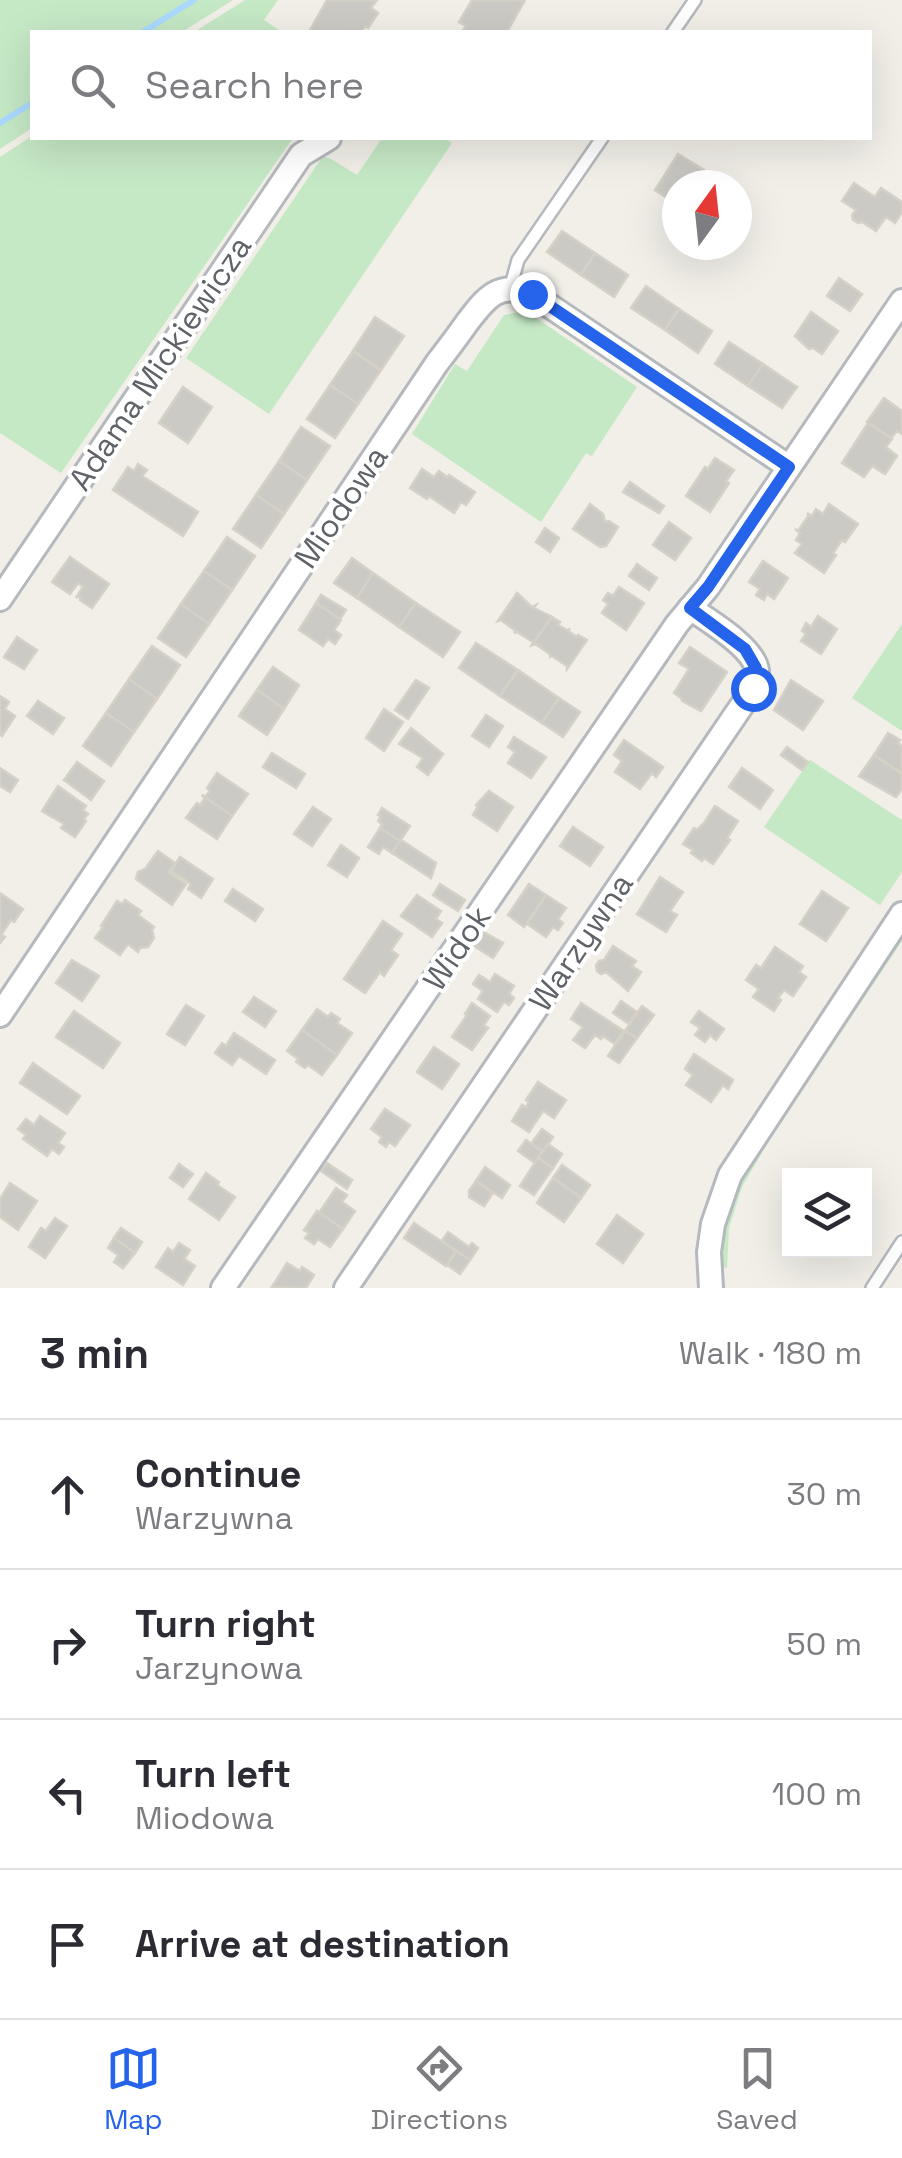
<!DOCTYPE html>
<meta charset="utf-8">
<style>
body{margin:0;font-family:"Space Grotesk",sans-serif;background:#f2f2f3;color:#2b2b33}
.controls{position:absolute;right:30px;bottom:30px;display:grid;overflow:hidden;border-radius:0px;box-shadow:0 10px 40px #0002}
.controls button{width:90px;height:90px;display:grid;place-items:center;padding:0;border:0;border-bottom:2px solid #e1e1e2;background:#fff;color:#2b2b33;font:50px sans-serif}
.compass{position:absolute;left:662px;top:170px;width:90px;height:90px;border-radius:50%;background:#fff;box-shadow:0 10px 40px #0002;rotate:15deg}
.stop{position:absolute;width:30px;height:30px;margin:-22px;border:8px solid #2563eb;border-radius:50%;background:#fff}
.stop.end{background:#2563eb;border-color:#fff;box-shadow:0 2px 10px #0008}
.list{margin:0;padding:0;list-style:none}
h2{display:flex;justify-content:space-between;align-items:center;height:130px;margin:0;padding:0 40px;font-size:42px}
h2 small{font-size:32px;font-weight:400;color:#7c7c81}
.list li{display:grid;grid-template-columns:65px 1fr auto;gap:30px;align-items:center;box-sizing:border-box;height:150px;padding:0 40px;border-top:2px solid #e1e1e2}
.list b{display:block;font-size:38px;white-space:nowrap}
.list p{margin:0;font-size:32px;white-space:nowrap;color:#7c7c81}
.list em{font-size:32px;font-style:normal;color:#7c7c81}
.icon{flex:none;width:55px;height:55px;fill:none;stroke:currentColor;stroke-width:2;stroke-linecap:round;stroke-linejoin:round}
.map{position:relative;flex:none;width:902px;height:1288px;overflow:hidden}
.search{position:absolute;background:#fff;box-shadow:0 10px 40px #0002;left:30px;right:30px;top:30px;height:110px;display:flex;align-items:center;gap:25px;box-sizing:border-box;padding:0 35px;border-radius:0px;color:#7c7c81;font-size:38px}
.sheet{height:730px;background:#fff}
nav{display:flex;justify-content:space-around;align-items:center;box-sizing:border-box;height:140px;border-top:2px solid #e1e1e2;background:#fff;font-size:28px;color:#7c7c81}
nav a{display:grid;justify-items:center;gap:5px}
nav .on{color:#2563eb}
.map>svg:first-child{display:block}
.green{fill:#c5e8c5}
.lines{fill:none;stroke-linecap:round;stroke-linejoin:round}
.stream{stroke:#aadaff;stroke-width:6}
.building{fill:#cccac5;stroke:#d6d1c6;stroke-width:2.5}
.lane-casing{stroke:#b5b8bc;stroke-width:16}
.street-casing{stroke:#b5b8bc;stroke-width:28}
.lane{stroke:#fff;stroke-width:11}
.street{stroke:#fff;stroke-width:22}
.route{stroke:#2563eb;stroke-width:12}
.labels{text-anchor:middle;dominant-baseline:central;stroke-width:8;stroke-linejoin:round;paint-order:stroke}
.street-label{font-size:32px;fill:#5f6368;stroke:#fff}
</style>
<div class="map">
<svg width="902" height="1288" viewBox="0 0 902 1288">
<rect width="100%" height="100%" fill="#f1efe8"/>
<g class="green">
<polygon points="0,0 233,0 182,32 32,32 32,128 0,149"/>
<polygon points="245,0 278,0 264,20 282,32 194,32"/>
<polygon points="32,136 293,138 61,473 0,433 0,157"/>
<polygon points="382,138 444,138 452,143 269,414 186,358 323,156 331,159 357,175"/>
<polygon points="526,311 637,387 592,456 586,453 541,522 412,434 455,364 467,371 504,315"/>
<polygon points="902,624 902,731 852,698"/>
<polygon points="810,760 902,820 902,872 880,905 764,827"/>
<path d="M 902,929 L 902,941 L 770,1139 L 742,1187 L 729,1228 L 727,1268 L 720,1266 C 722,1236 728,1211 738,1182 Z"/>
</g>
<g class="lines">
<g class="stream">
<polyline points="143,32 194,0"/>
<polyline points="0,123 32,103"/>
</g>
</g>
<g class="building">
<polygon points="327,0 377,0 371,8 378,13 368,28 365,26 362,31 363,32 309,32"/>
<polygon points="472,0 525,0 507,32 462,32 466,26 459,22"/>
<polygon points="678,154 704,170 694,185 677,185 677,204 655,190"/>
<polygon points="854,183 875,197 881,188 902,202 902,212 895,223 886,217 876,231 862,222 858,223 853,220 852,215 856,210 842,201"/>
<polygon points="562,231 595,253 581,275 547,252"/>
<polygon points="595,253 628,275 614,297 581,275"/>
<polygon points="839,278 862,294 850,311 827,296"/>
<polygon points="646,286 679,309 665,330 631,308"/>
<polygon points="679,309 712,331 698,353 665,330"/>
<polygon points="811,312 838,331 822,354 813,348 809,349 795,336"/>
<polygon points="375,317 404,336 381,370 353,351"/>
<polygon points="729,342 763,364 748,386 715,364"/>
<polygon points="353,351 381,370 358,404 330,385"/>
<polygon points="763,364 797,387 782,408 748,386"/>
<polygon points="330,385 358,404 335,438 307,419"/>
<polygon points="183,387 212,407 188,443 159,423"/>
<polygon points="884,398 902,411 902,434 897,431 891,438 867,422"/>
<polygon points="868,423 892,439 886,447 897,456 885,474 872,466 864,477 842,463"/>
<polygon points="301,427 330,446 307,480 279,461"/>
<polygon points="715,458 734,470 726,481 729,483 710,512 686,496 705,467 708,469"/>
<polygon points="279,461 307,480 284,514 256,495"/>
<polygon points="138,464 147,470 142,476 198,512 183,536 113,490 128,467 134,471"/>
<polygon points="422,469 434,477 439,471 447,477 449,475 475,492 466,505 461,502 454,513 429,496 427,499 410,488"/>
<polygon points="630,482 664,506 659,513 623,492"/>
<polygon points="256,495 284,514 261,548 233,529"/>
<polygon points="590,504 603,514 605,522 609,521 618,527 606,546 600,547 573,529"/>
<polygon points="829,504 858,524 845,542 842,540 833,553 836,555 824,573 795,553 802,544 796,540 800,533 795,529 798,531 809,515 807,513 812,516 816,509 823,514"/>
<polygon points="669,522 691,538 675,560 653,545"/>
<polygon points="545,528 559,538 550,552 536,542"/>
<polygon points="227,537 255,556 232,590 204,571"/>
<polygon points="70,557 109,584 92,608 80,600 81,598 78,596 76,598 83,587 78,583 70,594 52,582"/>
<polygon points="352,558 373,573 357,598 334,583"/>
<polygon points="763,561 788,578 774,599 767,594 764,600 756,595 760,589 749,582"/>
<polygon points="637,564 657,578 649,590 629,576"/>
<polygon points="204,571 232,590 209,624 181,604"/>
<polygon points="373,573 416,603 399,627 357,598"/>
<polygon points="619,587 644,603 626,630 602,613 608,604 603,600 608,593 613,596"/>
<polygon points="517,593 532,607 536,605 534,608 552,617 532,645 533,642 517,632 514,633 516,631 501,620 498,621"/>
<polygon points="321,595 346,610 340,619 316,603"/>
<polygon points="316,603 341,620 334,630 341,635 335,644 328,639 323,646 299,630"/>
<polygon points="416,603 460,632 443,657 399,627"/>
<polygon points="181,604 209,624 186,657 158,638"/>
<polygon points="818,616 837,629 821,654 801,641 806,634 802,631 806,623 811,627"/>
<polygon points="552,617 560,622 558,625 567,630 570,629 568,631 577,637 578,635 587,640 567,669 567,666 552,656 550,657 550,654 535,644 532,645"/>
<polygon points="17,637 37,650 24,669 4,657"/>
<polygon points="476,643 518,670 500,696 459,668"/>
<polygon points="152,646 180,665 157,699 129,679"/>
<polygon points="690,647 727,672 701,711 682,701 681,698 674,693 689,669 679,663"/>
<polygon points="273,667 299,685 284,709 257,690"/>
<polygon points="518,670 559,698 542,723 500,696"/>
<polygon points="129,679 157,699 134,732 106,713"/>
<polygon points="416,680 429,688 408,719 395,710"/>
<polygon points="791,680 823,701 803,730 774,710"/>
<polygon points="257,690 284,709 267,735 239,716"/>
<polygon points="0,696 9,702 5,709 15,716 2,736 0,734"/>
<polygon points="559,698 580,712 563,737 542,723"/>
<polygon points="38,701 64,718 53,734 27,716"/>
<polygon points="384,709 403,722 384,751 366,738"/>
<polygon points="106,713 134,732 111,766 83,746"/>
<polygon points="486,715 503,726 489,747 472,736"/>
<polygon points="411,728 443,754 428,775 417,767 423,758 399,744"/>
<polygon points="888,733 900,740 898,743 902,746 902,774 874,755"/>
<polygon points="514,737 546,757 531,778 508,763 515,752 508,747"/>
<polygon points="624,740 663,767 656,777 652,773 640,789 615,772 622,761 614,755"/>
<polygon points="787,747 808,762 802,770 781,755"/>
<polygon points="272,753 305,774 296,788 263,767"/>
<polygon points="874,755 902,774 902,789 896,797 859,776"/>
<polygon points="77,762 104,781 91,800 64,780"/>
<polygon points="0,768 18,780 10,792 0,786"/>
<polygon points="742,768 773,790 760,809 729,787"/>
<polygon points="217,773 248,794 232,816 202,795 205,797 210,791 207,788"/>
<polygon points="58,786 86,806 83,810 88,814 84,819 86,821 75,837 61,828 64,824 42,811"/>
<polygon points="489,791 513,807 497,831 473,815 478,807 476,805"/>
<polygon points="202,795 232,816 217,839 186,818 197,803 200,805 205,798"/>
<polygon points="715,806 738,821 727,838 730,840 713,864 704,858 702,861 691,853 693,850 683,844 694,828 697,830 704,823"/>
<polygon points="313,807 331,819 312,846 294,834"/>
<polygon points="382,808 410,826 400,841 380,828 382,824 378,821 381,816 378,815"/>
<polygon points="573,827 603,847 590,866 560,846"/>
<polygon points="380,828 400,841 392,853 383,847 379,854 368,847"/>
<polygon points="401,840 436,863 431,878 392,853"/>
<polygon points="341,845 359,858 347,877 328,865"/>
<polygon points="158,851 175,863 169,872 186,884 172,905 136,879 138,872 145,869"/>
<polygon points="180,857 213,879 201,898 188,889 191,884 171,871"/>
<polygon points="660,877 683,892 670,911 677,915 666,932 637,914"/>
<polygon points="440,884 465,900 458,911 433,895"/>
<polygon points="529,884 546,895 524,927 508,915"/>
<polygon points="233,889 263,909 255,921 225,901"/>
<polygon points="822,891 848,908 826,941 800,924"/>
<polygon points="0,893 23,909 14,922 11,920 1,935 5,937 0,943"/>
<polygon points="417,895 441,911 436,919 442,923 432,937 401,916"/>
<polygon points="546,895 566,908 558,919 563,923 558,930 553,927 546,937 527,924"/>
<polygon points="125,900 141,911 138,915 154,927 152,930 154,938 148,947 140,948 138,952 128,944 120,955 95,938 103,927 101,926 117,901 122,904"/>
<polygon points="383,921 402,934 391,950 398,955 384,976 380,972 365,993 344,979"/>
<polygon points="480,930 503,943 493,958 471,944"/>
<polygon points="613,946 636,961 632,966 641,972 628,991 606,972 601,974 597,971 596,965 599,961 604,960"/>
<polygon points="775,947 803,966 799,972 806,977 793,996 784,990 778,998 781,1000 774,1011 753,997 759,989 746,980 756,965 761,968"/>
<polygon points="72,960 99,976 82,1001 56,983"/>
<polygon points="495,974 514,986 509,994 514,998 509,1005 504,1002 497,1012 478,999 483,991 473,984 479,975 490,982"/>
<polygon points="254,997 276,1011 265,1027 243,1012"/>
<polygon points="621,1001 637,1012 629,1024 613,1013"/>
<polygon points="472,1003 490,1016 484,1025 488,1028 472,1050 452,1037 467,1015 465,1014"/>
<polygon points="581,1003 624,1031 615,1044 603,1036 601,1039 595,1035 585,1048 573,1040 583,1027 571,1019"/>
<polygon points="186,1005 204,1016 185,1045 167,1034"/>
<polygon points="642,1006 654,1015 637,1038 625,1031"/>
<polygon points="317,1009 328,1017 331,1013 340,1019 337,1023 352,1033 337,1055 302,1030"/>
<polygon points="74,1011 120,1043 103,1068 56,1037"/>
<polygon points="699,1011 724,1029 716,1040 710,1035 705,1042 695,1035 700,1028 691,1022"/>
<polygon points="302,1030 337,1055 322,1075 308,1065 305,1068 296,1062 298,1059 287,1051"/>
<polygon points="625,1031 637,1038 619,1063 608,1056"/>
<polygon points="234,1033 275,1060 266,1074 239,1056 232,1065 215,1053 222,1043 226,1046"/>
<polygon points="434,1047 459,1064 442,1089 417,1072"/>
<polygon points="694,1054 733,1080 728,1089 723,1085 711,1102 686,1085 693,1075 685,1069"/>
<polygon points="33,1063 80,1096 67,1114 20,1083"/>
<polygon points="538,1082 566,1100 554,1118 543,1111 529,1132 512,1121 522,1105 526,1107 529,1102 526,1100"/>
<polygon points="385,1109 410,1125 395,1146 389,1142 386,1147 379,1142 382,1137 371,1129"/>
<polygon points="40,1116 65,1133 58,1143 64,1147 59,1154 52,1149 47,1156 23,1139 26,1135 18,1129 26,1119 34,1125"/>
<polygon points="542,1129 553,1137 543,1152 531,1144"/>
<polygon points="526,1140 543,1152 535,1163 518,1151"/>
<polygon points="548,1144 562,1154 553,1168 538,1158"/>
<polygon points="538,1158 553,1168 534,1195 520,1186"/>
<polygon points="327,1163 352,1180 347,1189 321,1171"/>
<polygon points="179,1164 193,1174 183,1187 170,1178"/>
<polygon points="562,1165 590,1185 581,1198 553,1178"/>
<polygon points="485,1167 510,1185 502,1198 476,1181"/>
<polygon points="206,1173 219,1182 217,1185 235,1197 219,1220 189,1199"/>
<polygon points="553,1178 581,1198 564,1222 537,1203"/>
<polygon points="476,1181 493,1193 484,1206 469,1197 469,1191"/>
<polygon points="10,1183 37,1201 18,1230 0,1217 0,1199"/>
<polygon points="336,1188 347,1195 342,1202 355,1211 343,1229 319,1213"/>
<polygon points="317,1211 343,1229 330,1247 318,1239 314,1244 305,1238 309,1233 304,1230"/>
<polygon points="617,1215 643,1234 623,1263 597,1244"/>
<polygon points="55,1218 67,1226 45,1258 29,1247 41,1228 46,1231"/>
<polygon points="414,1223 456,1251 446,1266 404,1238"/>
<polygon points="121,1228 142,1242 135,1253 114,1238"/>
<polygon points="448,1232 469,1247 472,1243 478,1248 470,1260 442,1241"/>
<polygon points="114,1238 135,1253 123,1268 114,1262 118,1255 108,1248"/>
<polygon points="179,1243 190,1250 184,1259 195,1266 183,1285 156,1267 168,1248 173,1252"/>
<polygon points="456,1251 470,1260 460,1274 447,1265"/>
<polygon points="287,1263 300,1271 302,1267 314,1275 306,1288 272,1287"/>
</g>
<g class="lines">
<g class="lane-casing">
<g id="lane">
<polyline points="673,32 695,0"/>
<polyline points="510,289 518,260 602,138"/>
<polyline points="872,1288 902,1242"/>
</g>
</g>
<g class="street-casing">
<g id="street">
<polyline points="0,599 301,155 329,138"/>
<path d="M 0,1015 L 437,363 C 447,350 457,337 466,324 C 485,299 498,280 532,294 L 789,467"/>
<polyline points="223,1288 677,624 708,587 902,301"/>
<path d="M 346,1288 L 749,695 C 752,688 757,680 757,671 C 755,648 709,621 690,608"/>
<polyline points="711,1288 709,1252 713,1224 730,1175 902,914"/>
</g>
</g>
<use href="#lane" class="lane"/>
<use href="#street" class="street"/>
</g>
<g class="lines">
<polyline class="route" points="532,294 789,467 708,587 690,608 745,649 756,668 753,688"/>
</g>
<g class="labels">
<g class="street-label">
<text transform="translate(160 363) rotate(-56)">Adama Mickiewicza</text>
<text transform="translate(341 507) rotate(-56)">Miodowa</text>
<text transform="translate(581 942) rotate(-56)">Warzywna</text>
<text transform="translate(457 948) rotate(-56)">Widok</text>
</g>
</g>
</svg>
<div class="controls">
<button><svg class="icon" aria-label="layers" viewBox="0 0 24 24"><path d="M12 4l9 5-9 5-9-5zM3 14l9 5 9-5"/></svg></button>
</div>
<svg class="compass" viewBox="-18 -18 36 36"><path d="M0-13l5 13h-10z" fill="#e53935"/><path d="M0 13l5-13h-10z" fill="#7c7c81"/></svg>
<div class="stop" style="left:753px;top:688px"></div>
<div class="stop end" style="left:532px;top:294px"></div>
<div class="search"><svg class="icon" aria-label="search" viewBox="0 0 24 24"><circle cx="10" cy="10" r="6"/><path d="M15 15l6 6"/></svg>Search here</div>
</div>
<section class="sheet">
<h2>3 min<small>Walk · 180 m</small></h2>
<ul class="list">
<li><svg class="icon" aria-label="ahead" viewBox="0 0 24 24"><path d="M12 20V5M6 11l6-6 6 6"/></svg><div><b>Continue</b><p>Warzywna</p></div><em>30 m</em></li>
<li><svg class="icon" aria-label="right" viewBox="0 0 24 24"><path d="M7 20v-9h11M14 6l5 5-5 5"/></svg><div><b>Turn right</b><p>Jarzynowa</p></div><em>50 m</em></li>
<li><svg class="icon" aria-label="left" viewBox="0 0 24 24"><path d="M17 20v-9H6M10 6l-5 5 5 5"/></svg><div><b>Turn left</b><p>Miodowa</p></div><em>100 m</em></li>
<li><svg class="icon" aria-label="arrive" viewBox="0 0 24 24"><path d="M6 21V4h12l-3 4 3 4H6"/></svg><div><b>Arrive at destination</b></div></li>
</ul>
</section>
<nav>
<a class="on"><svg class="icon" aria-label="map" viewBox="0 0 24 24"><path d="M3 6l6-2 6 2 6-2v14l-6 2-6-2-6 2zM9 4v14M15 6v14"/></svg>Map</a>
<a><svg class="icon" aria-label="directions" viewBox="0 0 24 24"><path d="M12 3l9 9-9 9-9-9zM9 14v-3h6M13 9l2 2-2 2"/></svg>Directions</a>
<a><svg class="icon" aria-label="saved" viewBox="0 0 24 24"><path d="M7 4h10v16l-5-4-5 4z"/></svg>Saved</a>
</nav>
